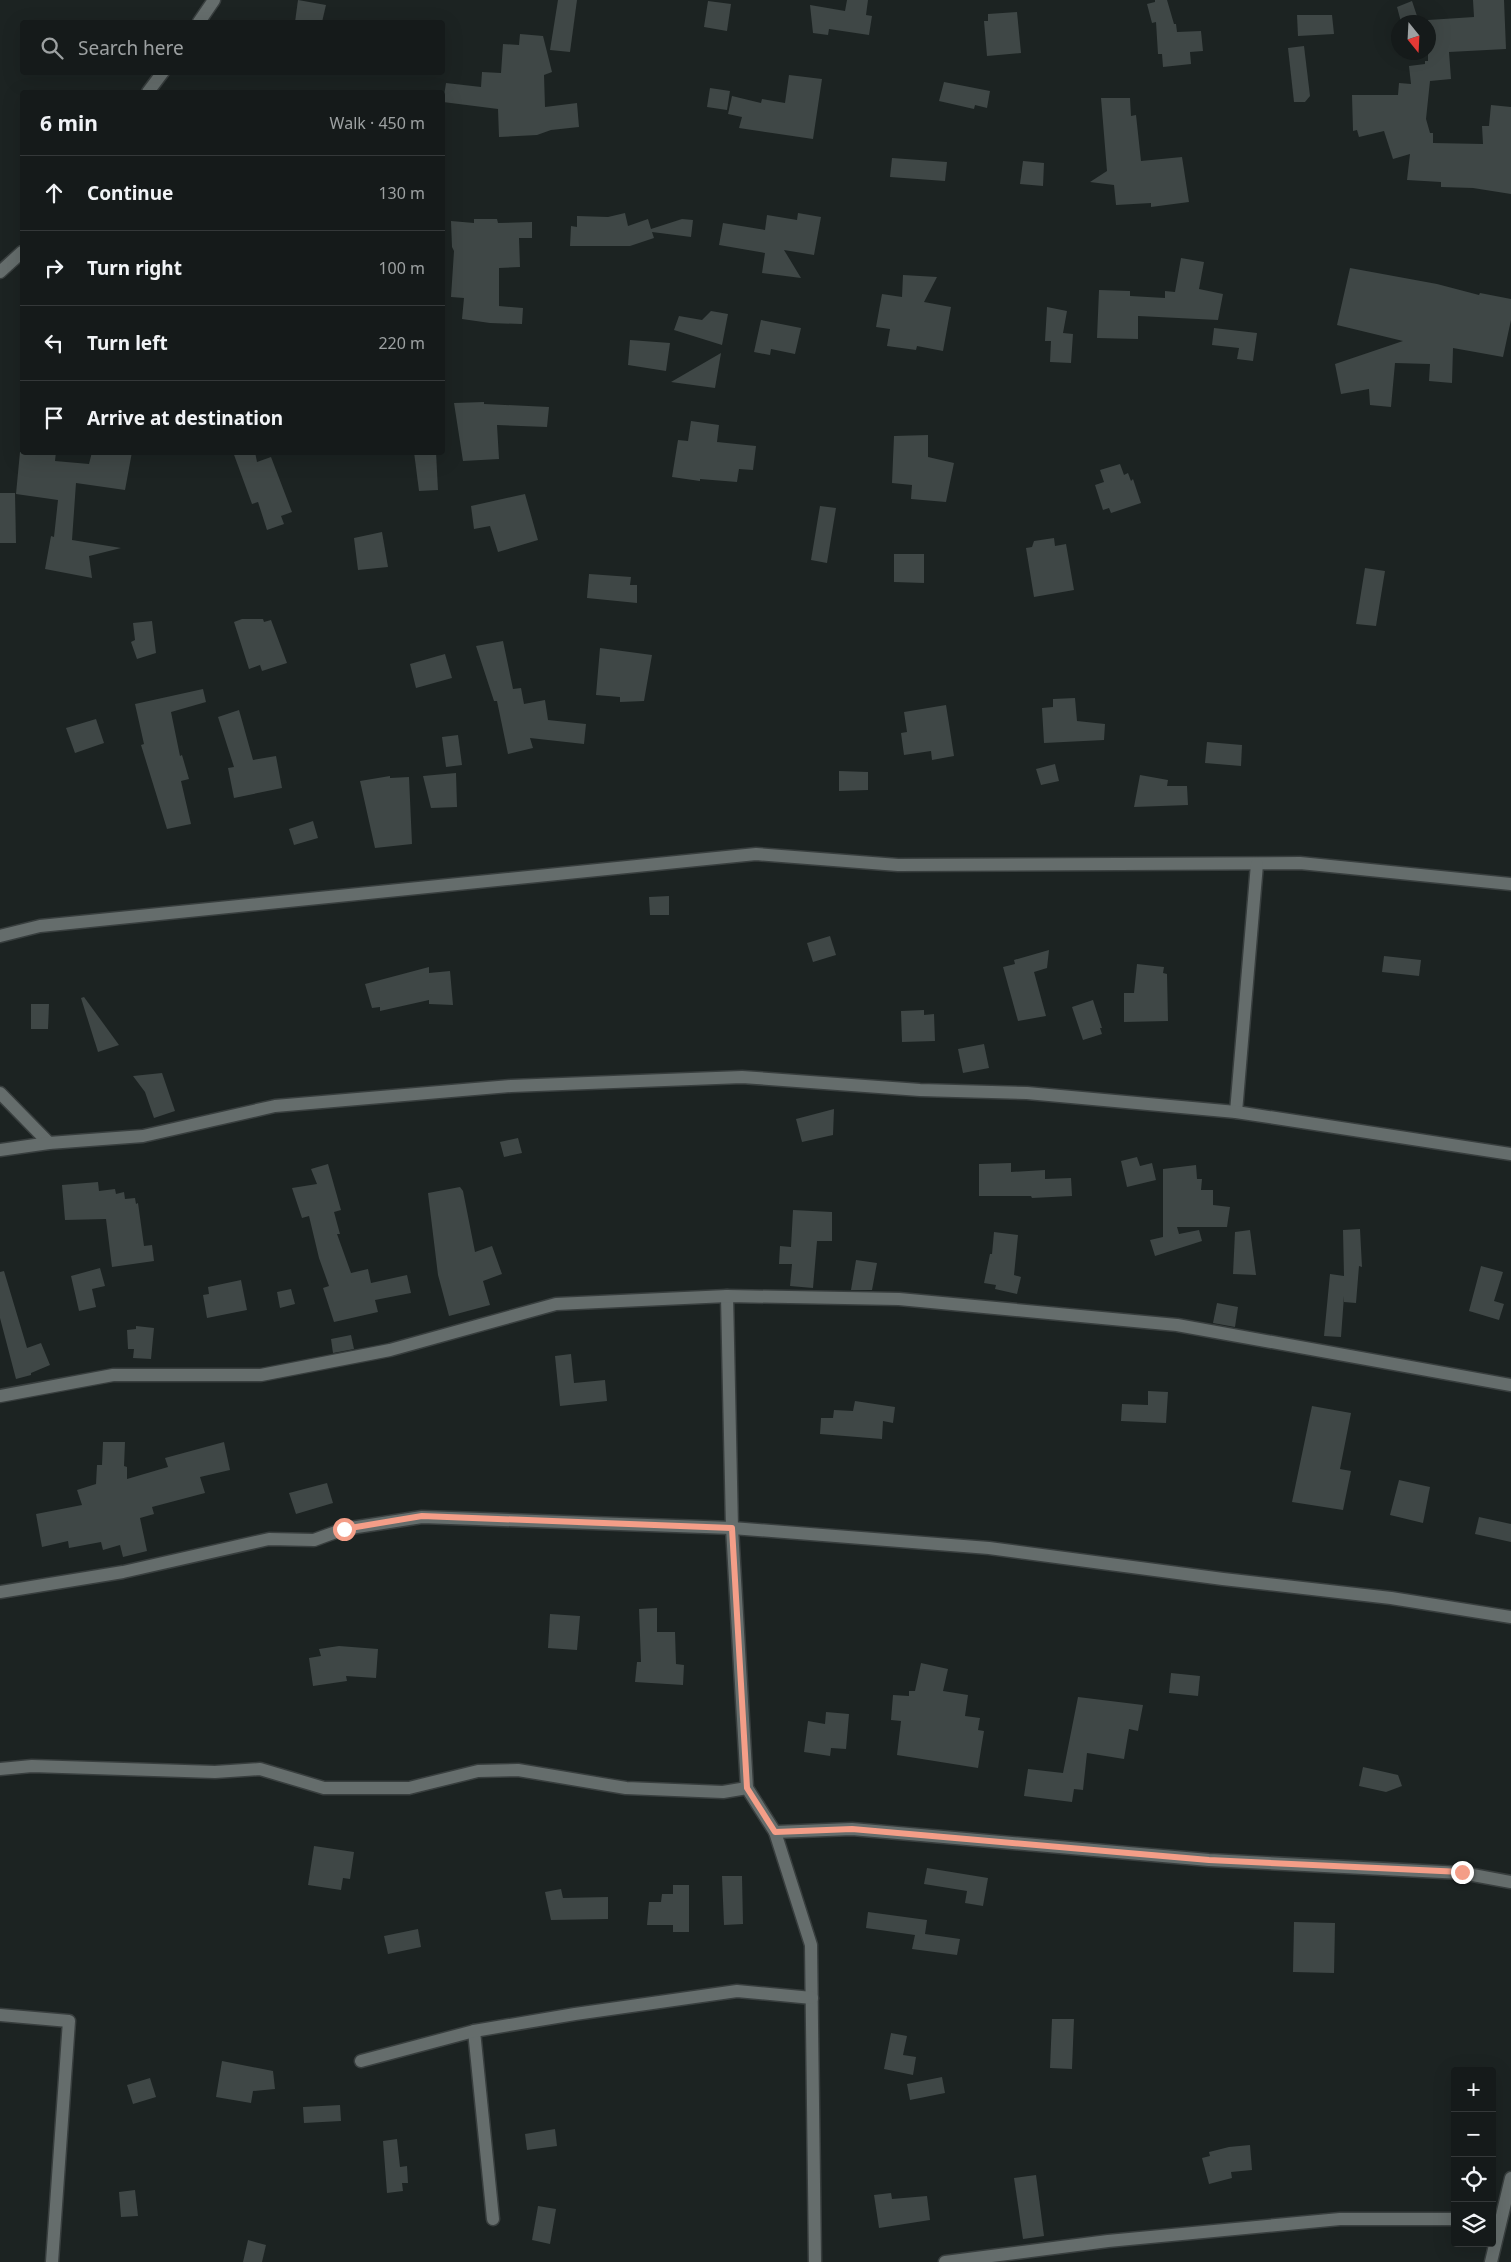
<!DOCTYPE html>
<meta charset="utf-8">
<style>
body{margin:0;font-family:"Noto Sans",sans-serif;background:#222727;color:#f1f3f6}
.controls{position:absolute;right:15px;bottom:15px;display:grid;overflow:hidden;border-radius:5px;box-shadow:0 5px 20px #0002}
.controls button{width:45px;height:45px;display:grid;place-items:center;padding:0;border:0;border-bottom:1px solid #343839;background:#151a1a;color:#f1f3f6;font:25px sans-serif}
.compass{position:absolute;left:1391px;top:15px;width:45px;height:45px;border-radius:50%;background:#151a1a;box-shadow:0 5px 20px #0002;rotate:162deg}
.stop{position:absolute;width:15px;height:15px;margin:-11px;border:4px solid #f49e88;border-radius:50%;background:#fff}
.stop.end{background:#f49e88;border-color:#fff;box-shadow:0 1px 5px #0008}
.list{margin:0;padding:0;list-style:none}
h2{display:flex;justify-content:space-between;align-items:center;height:65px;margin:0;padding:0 20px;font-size:21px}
h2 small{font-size:16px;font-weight:400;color:#9da1a2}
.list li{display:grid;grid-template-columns:32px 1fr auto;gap:15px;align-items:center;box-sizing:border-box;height:75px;padding:0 20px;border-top:1px solid #343839}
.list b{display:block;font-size:19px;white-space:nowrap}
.list em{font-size:16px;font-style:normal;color:#9da1a2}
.icon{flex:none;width:28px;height:28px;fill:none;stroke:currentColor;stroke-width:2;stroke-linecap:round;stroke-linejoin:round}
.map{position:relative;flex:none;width:1511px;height:2262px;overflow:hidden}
.search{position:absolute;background:#151a1a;box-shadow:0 5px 20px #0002;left:20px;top:20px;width:425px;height:55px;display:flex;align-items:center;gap:12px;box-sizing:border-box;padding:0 18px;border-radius:5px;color:#9da1a2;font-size:19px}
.panel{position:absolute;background:#151a1a;box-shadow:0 5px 20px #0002;left:20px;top:90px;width:425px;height:365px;border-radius:5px}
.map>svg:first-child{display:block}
.building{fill:#3f4746}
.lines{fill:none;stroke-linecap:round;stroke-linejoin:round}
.minor-casing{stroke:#383e3e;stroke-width:15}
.minor{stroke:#656d6c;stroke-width:12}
.route{stroke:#f49e88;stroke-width:6}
</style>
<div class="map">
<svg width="1511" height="2262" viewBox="0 0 1511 2262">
<rect width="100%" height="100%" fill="#1c2322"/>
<g class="building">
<polygon points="298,0 326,5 322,22 295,22"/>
<polygon points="558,0 577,0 570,52 550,50"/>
<polygon points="847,0 868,0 866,15 872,16 869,35 829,29 828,35 813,33 810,5 845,11"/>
<polygon points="1155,0 1167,0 1174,24 1176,24 1177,32 1201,31 1203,51 1190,52 1191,64 1163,67 1162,54 1158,54 1156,22 1152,23 1147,4 1155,2"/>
<polygon points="1473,0 1504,0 1506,49 1449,52 1451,79 1430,81 1426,119 1430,133 1433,133 1433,143 1483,144 1482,126 1489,126 1491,105 1511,107 1511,194 1473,188 1441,187 1441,182 1407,180 1410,154 1393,159 1384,131 1359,137 1357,130 1353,131 1352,95 1398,95 1399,83 1411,84 1409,66 1425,64 1425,61 1428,61 1428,20 1474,17"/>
<polygon points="708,1 731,4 727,31 704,27"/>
<polygon points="1412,1 1419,22 1401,22 1397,7"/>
<polygon points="1017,12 1021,53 987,56 984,21 988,21 988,14"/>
<polygon points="1297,15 1332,15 1334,34 1298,36"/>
<polygon points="520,34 543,36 552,72 544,75 545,107 577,103 579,127 551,130 537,135 499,137 498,109 443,102 446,83 481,87 482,72 501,73 503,44 519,45"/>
<polygon points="1304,46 1310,96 1305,102 1294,102 1288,48"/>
<polygon points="789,75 822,79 813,139 739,128 742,117 728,114 732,96 761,103 762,99 785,103"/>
<polygon points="944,82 990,91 987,108 975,105 974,109 939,101"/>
<polygon points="710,88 730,91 727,110 707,107"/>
<polygon points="1101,98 1130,98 1131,116 1136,115 1141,161 1182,157 1189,202 1151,207 1151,203 1116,205 1114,185 1090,182 1107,171"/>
<polygon points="892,158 947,162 945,181 890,177"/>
<polygon points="1023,161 1044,163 1043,186 1020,184"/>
<polygon points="625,213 628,226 648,219 651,229 682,219 693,220 691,237 652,232 654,238 630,246 570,246 571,226 577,227 577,216 608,217"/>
<polygon points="798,213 821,217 814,255 784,250 801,278 762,273 765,253 719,245 723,223 765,230 767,215 797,220"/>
<polygon points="474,219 497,219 498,223 532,222 532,238 519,238 520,267 499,268 499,306 523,308 522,324 490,323 462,319 464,298 451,297 454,251 452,247 451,221 474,223"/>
<polygon points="1181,258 1204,262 1199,289 1223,294 1218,320 1138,316 1138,339 1097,338 1099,290 1130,291 1130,296 1165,298 1165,291 1175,292"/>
<polygon points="1350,268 1437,284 1479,295 1480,293 1511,299 1511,320 1503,357 1453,348 1452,383 1429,381 1430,364 1395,363 1391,407 1370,405 1369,389 1341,394 1335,364 1403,341 1337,325"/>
<polygon points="903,275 937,277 924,302 951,307 943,351 917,346 916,350 887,346 890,329 876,327 882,294 902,297"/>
<polygon points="1047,307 1067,311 1063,333 1073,334 1071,363 1050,362 1051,341 1045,341"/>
<polygon points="711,311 728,314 722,345 674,330 679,316 702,320"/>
<polygon points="761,320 801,328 795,354 771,349 770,355 754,352"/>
<polygon points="1214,328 1257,333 1253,361 1237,359 1239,348 1212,345"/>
<polygon points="630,340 670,343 666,371 628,365"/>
<polygon points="721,353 715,388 671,382"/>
<polygon points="484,402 484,404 549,407 547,427 497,425 499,459 463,461 454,403"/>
<polygon points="691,421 719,425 717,442 756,446 753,470 739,469 737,482 700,479 700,481 672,477 678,440 688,441"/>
<polygon points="928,435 928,457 954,463 946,502 911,499 912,485 892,483 894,436"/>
<polygon points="20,452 56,452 55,461 89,464 92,452 132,452 125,490 76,483 72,540 121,548 89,556 92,578 45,569 51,536 54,537 58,500 16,494"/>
<polygon points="233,452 255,452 257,462 271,457 292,512 281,516 284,524 267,530 258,502 252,504"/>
<polygon points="414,452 436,452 438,490 419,491"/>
<polygon points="1120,464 1124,475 1128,473 1131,481 1133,479 1141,503 1111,513 1109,508 1103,510 1095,485 1104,482 1100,470"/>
<polygon points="0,493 15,493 16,543 0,543"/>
<polygon points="525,494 538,540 498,552 490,526 474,529 471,506"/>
<polygon points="820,506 836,508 827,563 811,560"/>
<polygon points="382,532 388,567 358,570 354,538"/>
<polygon points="1054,538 1055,546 1066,544 1074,590 1034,597 1026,548 1032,547 1034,541"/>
<polygon points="894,554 924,554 924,583 894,582"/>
<polygon points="1365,568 1385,571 1376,626 1356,624"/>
<polygon points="589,574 631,577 630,585 637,585 637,603 587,598"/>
<polygon points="242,619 263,619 264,622 271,620 287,663 262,671 260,665 249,669 234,622"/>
<polygon points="152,621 156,653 137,659 131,642 135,640 133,623"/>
<polygon points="503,641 513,689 521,688 524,704 545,700 548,720 586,724 584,744 530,738 533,748 508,754 497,701 494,701 476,646"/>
<polygon points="600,648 652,655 644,701 620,702 620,697 596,695"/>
<polygon points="445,654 452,678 416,688 410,664"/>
<polygon points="203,689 206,702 171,712 180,756 182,755 189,779 181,781 191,824 167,829 141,745 144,744 135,704"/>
<polygon points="1075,698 1077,721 1105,724 1104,740 1044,743 1042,708 1053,707 1053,699"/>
<polygon points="946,705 954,756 932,760 931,751 904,755 901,733 907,732 904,712"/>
<polygon points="239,710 253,760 276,756 282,788 234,798 228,768 234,767 218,717"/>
<polygon points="96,719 104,743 75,753 66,728"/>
<polygon points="458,735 462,765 446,767 442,737"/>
<polygon points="1207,742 1242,745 1241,766 1205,763"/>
<polygon points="1055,764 1059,781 1041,785 1036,769"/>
<polygon points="839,771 868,772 868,790 839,791"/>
<polygon points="456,773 457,807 431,808 423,776"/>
<polygon points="1140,775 1168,780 1167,786 1187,786 1188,805 1134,807"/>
<polygon points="390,776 390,778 409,777 412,844 375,848 360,781"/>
<polygon points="313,821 318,838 294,845 289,829"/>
<polygon points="669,896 669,915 650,915 649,897"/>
<polygon points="830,936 836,955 813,962 807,943"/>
<polygon points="1049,950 1047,968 1034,972 1046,1016 1018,1021 1003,967 1015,964 1014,960"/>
<polygon points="1384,956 1421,960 1419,976 1382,972"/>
<polygon points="1137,964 1164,967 1163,973 1167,974 1168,1021 1124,1022 1124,993 1134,993"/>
<polygon points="429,967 429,973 450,971 453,1005 429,1004 429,1000 380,1011 380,1007 372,1008 365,984"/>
<polygon points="84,997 119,1045 98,1052 81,998"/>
<polygon points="1093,1000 1102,1028 1100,1028 1102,1034 1083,1040 1072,1007"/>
<polygon points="31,1004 49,1004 48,1029 31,1029"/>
<polygon points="924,1010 924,1015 934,1014 935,1041 902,1042 901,1011"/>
<polygon points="984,1044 989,1068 963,1073 958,1049"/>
<polygon points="162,1073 175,1111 154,1118 145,1092 133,1076"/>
<polygon points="834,1109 833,1135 802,1142 796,1119"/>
<polygon points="518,1138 522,1153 504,1157 500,1142"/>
<polygon points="1137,1157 1140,1166 1152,1163 1156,1180 1127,1187 1121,1161"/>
<polygon points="1011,1163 1011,1172 1045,1170 1045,1179 1071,1178 1072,1196 1032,1198 1031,1196 979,1196 979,1164"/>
<polygon points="328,1164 341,1210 334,1212 340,1234 337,1234 351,1273 368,1269 371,1283 407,1275 411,1293 375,1300 378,1312 334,1322 323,1288 329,1286 319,1258 309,1216 302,1218 292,1188 317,1184 311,1169"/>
<polygon points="1196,1165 1197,1179 1202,1179 1201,1190 1213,1190 1213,1205 1230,1207 1227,1227 1177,1227 1179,1234 1199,1230 1202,1241 1155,1256 1150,1240 1163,1237 1163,1169"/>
<polygon points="98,1182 99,1191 115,1189 116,1194 124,1192 125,1199 135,1198 136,1204 138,1203 144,1246 152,1245 154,1261 112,1267 106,1219 65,1220 62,1185"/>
<polygon points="460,1187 463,1191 475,1252 492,1246 502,1274 483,1281 490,1305 449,1316 438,1275 428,1193"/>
<polygon points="793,1210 832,1212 832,1241 817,1241 813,1288 790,1286 792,1264 779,1264 780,1246 791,1247"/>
<polygon points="1360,1229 1362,1267 1359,1266 1356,1303 1344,1302 1344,1296 1341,1337 1324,1336 1330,1274 1344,1276 1343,1230"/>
<polygon points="1250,1230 1256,1275 1233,1274 1235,1232"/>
<polygon points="994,1232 1018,1235 1014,1275 1021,1277 1017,1294 995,1289 996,1285 984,1283 990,1254 992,1254"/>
<polygon points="856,1260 877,1263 872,1290 851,1290"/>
<polygon points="1481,1266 1503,1272 1494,1301 1504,1304 1499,1320 1469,1311"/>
<polygon points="100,1268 105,1286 92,1289 96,1307 79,1311 71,1276"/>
<polygon points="4,1271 27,1348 41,1343 50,1365 31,1373 31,1375 16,1379 0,1318 0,1272"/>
<polygon points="241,1280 247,1310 207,1318 203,1295 209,1294 208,1287"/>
<polygon points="291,1289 295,1304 280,1308 277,1292"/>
<polygon points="1217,1303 1238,1307 1235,1327 1213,1323"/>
<polygon points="136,1326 154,1328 151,1359 133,1358 134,1349 128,1349 127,1330 136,1329"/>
<polygon points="351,1335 354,1349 333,1353 331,1339"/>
<polygon points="571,1354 574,1383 605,1380 607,1401 560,1406 555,1356"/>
<polygon points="1148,1391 1168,1392 1166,1423 1121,1421 1122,1404 1148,1405"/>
<polygon points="855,1401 895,1407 893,1423 883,1421 882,1439 820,1434 821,1418 833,1418 834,1410 853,1411"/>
<polygon points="1312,1406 1351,1413 1340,1469 1351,1471 1343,1510 1292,1502"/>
<polygon points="103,1442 125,1442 124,1466 127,1467 127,1479 168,1467 165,1458 224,1442 230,1470 200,1477 205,1493 152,1507 154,1514 140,1518 147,1551 123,1557 120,1545 103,1550 101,1542 69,1548 68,1541 42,1547 36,1514 82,1505 77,1490 96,1484 97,1465 102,1465"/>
<polygon points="1399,1480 1430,1487 1423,1523 1390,1515"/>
<polygon points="327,1483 333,1503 296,1514 289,1493"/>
<polygon points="1479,1517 1511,1524 1511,1542 1475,1534"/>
<polygon points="657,1608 657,1632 675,1632 676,1664 684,1665 683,1685 635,1682 637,1662 641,1662 639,1609"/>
<polygon points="550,1614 580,1616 577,1650 548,1648"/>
<polygon points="339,1646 378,1649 376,1678 346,1676 347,1681 313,1686 309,1658 321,1656 319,1649"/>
<polygon points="921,1663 948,1669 943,1691 968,1695 965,1716 980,1718 978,1730 984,1731 978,1768 897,1755 901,1721 891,1720 893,1695 909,1696 909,1691 915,1691"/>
<polygon points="1171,1673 1200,1676 1198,1696 1169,1693"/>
<polygon points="1078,1697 1143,1705 1138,1731 1129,1729 1124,1759 1087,1753 1083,1790 1074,1789 1072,1802 1024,1796 1028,1769 1063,1773"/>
<polygon points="826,1712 849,1714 846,1749 831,1748 830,1756 804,1752 808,1721 825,1724"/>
<polygon points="1363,1767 1398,1775 1402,1786 1386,1792 1359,1786"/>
<polygon points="314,1846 354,1852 350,1879 343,1878 341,1890 308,1885"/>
<polygon points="927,1868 988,1878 983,1906 965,1903 967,1891 924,1884"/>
<polygon points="722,1876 742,1876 743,1924 724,1925"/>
<polygon points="673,1885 689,1885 689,1932 673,1932 673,1925 647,1925 649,1902 661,1902 662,1894 673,1894"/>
<polygon points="561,1889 563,1898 608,1897 608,1919 551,1920 545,1892"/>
<polygon points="868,1912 927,1920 925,1934 960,1939 957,1955 912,1949 915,1935 866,1928"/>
<polygon points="1294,1922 1335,1923 1334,1973 1293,1972"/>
<polygon points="418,1929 421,1947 388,1954 384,1936"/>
<polygon points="1052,2019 1074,2019 1072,2069 1050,2068"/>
<polygon points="891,2033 907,2036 903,2055 916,2057 913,2075 884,2069"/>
<polygon points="222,2061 273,2071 275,2089 253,2091 251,2103 216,2097"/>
<polygon points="942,2077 945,2093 910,2100 907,2084"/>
<polygon points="150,2078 156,2097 133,2104 127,2085"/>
<polygon points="340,2105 341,2121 304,2123 303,2107"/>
<polygon points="555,2129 557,2146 527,2150 525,2134"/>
<polygon points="397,2139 400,2167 407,2166 408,2183 402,2183 403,2191 387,2193 383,2141"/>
<polygon points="1250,2145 1252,2170 1231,2172 1232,2178 1209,2184 1202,2158 1210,2156 1209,2152 1229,2147"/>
<polygon points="1036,2175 1044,2236 1023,2239 1014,2178"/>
<polygon points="135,2190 138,2216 121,2217 119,2192"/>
<polygon points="891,2193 892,2199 927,2196 930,2220 879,2228 874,2195"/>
<polygon points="538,2206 556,2209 550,2244 532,2240"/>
<polygon points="248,2240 266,2245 262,2262 243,2262"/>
</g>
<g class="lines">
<g class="minor-casing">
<g id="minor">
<polyline points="199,22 214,0"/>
<polyline points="148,92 163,72"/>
<polyline points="0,272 22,252"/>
<polyline points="0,936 40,926 756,854 898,865 1300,863 1511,884"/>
<polyline points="0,1093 49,1143"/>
<polyline points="1236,1112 1257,864"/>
<polyline points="0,1150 49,1143 143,1136 275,1106 511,1086 742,1077 920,1090 1027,1093 1236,1112 1511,1154"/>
<polyline points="727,1296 732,1528 747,1788 775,1832 811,1945 815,2262"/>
<polyline points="0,1396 113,1375 261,1375 390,1350 556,1304 727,1296 899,1299 1177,1325 1511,1385"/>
<polyline points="0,1592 123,1572 269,1539 314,1540 344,1529 422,1517 732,1528 989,1548 1223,1579 1391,1598 1511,1617"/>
<polyline points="0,1769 32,1766 215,1772 260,1769 324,1788 409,1788 478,1771 518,1770 626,1788 723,1792 747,1788"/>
<polyline points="775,1832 852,1829 1209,1860 1462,1873 1511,1882"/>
<polyline points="0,2015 69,2021 52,2262"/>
<polyline points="474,2031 493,2219"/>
<polyline points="361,2061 474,2031 575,2014 737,1991 812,1998"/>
<polyline points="945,2262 1108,2241 1340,2219 1455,2219"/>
<polyline points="1491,2262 1511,2178"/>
</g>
</g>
<use href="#minor" class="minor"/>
</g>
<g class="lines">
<polyline class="route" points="344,1529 422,1516 732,1528 747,1788 775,1832 852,1829 1209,1860 1462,1872"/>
</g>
</svg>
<div class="controls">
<button>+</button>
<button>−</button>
<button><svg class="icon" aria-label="locate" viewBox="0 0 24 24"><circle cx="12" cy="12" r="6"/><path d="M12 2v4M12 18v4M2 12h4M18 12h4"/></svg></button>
<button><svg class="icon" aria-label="layers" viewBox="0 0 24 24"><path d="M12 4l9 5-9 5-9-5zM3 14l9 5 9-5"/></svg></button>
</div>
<svg class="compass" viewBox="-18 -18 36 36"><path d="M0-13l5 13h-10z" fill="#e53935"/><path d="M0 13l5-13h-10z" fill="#9da1a2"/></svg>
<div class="stop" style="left:344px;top:1529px"></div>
<div class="stop end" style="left:1462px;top:1872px"></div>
<div class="search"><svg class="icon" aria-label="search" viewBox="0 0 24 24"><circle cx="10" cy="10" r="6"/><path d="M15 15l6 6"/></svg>Search here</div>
<section class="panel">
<h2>6 min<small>Walk · 450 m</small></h2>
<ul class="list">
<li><svg class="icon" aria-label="ahead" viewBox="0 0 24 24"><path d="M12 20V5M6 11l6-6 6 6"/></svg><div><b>Continue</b></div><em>130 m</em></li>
<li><svg class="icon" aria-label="right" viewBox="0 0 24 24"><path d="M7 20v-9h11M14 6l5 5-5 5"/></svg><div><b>Turn right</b></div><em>100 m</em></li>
<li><svg class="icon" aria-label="left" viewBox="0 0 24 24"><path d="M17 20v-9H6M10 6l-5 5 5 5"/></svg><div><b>Turn left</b></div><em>220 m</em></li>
<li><svg class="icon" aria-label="arrive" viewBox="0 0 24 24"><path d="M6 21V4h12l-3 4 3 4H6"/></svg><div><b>Arrive at destination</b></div></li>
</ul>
</section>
</div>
